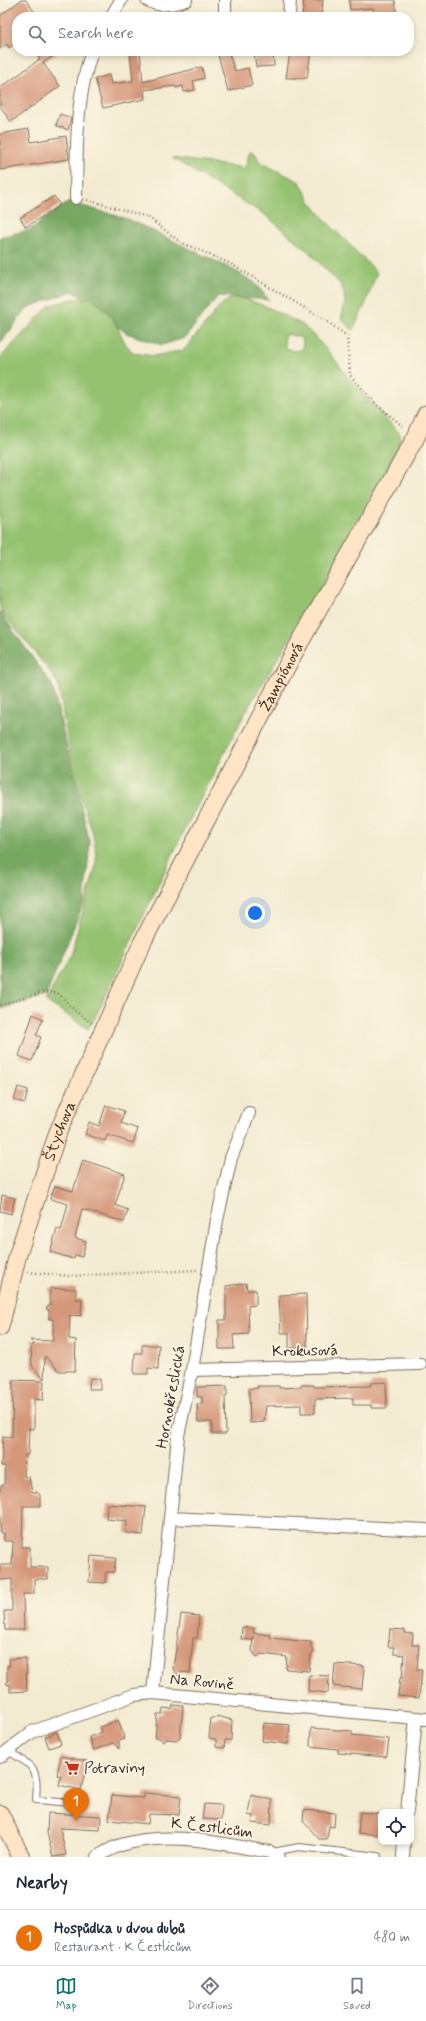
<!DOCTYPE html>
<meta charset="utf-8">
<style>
body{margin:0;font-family:Mynerve,sans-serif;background:#f6f6f7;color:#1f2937}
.controls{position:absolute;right:12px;bottom:12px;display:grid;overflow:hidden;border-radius:8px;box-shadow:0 2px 6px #0003}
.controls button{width:36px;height:36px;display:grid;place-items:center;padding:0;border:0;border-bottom:1px solid #e0e1e3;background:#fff;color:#1f2937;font:20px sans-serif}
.you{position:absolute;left:255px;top:913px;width:14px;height:14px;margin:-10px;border:3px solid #fff;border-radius:50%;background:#1a73e8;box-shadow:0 0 0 6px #1a73e833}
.badge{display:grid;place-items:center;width:26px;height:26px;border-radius:50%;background:#0f766e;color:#fff;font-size:13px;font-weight:700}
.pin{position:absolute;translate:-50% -33px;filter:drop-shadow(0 1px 2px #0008)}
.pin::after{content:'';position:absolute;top:21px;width:14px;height:12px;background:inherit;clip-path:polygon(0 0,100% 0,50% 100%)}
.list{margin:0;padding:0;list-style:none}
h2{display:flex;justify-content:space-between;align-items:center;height:52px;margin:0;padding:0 16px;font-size:17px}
h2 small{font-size:13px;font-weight:400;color:#747a83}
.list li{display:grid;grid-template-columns:26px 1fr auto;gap:12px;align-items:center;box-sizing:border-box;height:56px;padding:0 16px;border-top:1px solid #e0e1e3}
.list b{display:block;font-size:15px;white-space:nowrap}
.list p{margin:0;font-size:13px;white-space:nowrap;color:#747a83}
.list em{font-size:13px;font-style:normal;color:#747a83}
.icon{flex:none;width:22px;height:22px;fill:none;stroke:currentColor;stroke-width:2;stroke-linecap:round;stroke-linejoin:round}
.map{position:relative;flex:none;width:426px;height:1857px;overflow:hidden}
.search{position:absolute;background:#fff;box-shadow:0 2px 6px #0003;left:12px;right:12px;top:12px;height:44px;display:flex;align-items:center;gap:10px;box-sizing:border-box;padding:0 14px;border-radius:16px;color:#747a83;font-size:15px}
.sheet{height:108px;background:#fff}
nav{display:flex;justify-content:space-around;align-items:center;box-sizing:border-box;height:56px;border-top:1px solid #e0e1e3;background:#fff;font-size:11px;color:#747a83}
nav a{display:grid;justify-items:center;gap:2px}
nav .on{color:#0f766e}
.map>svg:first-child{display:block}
.green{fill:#94c270;stroke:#687647;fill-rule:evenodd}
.forest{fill:#77a862;stroke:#596940}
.building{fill:#d59779}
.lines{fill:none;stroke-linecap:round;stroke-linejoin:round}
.lane-casing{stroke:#7b6e5d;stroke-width:8}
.street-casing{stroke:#7b6e5d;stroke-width:14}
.secondary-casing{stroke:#7b6e5d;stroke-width:19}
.path{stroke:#7b6e5d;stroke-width:2.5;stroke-dasharray:1 3;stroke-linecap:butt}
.lane{stroke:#fff;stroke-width:6}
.street{stroke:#fff;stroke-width:12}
.secondary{stroke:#ffe4c6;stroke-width:17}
.labels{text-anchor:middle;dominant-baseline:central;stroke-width:3.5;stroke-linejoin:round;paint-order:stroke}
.street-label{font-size:16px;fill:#3b2a1e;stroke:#fcf5e5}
.poi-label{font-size:16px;fill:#3b2a1e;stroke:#fcf5e5;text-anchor:start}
</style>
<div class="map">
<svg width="426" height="1857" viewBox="0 0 426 1857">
<rect width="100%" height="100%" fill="#fcf5e5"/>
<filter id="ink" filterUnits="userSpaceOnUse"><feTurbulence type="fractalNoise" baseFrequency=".025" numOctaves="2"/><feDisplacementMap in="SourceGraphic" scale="8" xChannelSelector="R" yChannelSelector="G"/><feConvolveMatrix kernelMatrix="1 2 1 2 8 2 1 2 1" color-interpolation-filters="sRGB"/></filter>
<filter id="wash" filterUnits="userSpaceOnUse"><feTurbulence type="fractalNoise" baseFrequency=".012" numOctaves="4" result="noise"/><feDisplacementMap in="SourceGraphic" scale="16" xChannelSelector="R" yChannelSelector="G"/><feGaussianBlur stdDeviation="0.9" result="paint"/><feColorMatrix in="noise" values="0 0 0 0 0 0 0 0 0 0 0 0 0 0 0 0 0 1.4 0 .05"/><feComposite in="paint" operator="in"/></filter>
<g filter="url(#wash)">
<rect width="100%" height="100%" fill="#f3ebd1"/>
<g class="green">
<polygon points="250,151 255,153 260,162 300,182 310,201 327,222 377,272 365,305 353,330 341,319 345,304 344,292 340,284 308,251 264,214 172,158 245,168"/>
<path d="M 92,298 L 113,318 L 125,343 L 133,353 L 154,356 L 184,350 L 222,304 L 231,298 L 243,298 L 265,306 L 303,325 L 329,352 L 348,377 L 400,434 L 400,440 L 394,456 L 336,562 L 246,711 L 180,839 L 93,1022 L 88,1029 L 46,1001 L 70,956 L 96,866 C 98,838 85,814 78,787 C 69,753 64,718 58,684 L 49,670 L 0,610 L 0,358 L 49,306 L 71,299 ZM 287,334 L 299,337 L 303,341 L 302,350 L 293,351 L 285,347 L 284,337 Z"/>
</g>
<g class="forest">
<polygon points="69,202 128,219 228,267 254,282 269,300 218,296 185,338 162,345 126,333 117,326 113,318 103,307 92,298 83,299 73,291 27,308 0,344 0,237 29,230"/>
<polygon points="0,612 52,685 90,843 84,902 46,996 0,1009"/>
</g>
<g id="blocks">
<g class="building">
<polygon points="21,0 26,0 38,17 17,17 17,42 9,48 7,44 0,49 0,16"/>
<polygon points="304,0 323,0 321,17 302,17"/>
<polygon points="349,0 395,0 397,17 374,17 373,8 350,10"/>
<polygon points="34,51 60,51 43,63 60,86 11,122 0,106 0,88 40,59"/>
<polygon points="217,51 228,51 235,71 248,68 252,85 228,91"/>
<polygon points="254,51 273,51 274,66 256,67"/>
<polygon points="290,51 311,51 307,78 286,78"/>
<polygon points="130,52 140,52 143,82 202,67 204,78 193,81 195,90 184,92 183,86 176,88 175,86 144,90 145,99 103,108 95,79 109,75 111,84 133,81"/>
<polygon points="60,114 71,118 68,130 56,125"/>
<polygon points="29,129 31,142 66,136 69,159 0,170 0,134"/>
<polygon points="54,196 60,205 26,227 20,218"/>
<polygon points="33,1014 43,1019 36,1035 41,1037 32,1061 19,1056"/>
<polygon points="18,1087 28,1090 25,1103 14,1100"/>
<polygon points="106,1105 124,1111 121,1123 138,1129 133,1143 107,1135 105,1141 85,1134 89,1122 99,1126"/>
<polygon points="83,1160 125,1174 115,1205 128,1210 124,1222 82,1209 75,1238 86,1241 82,1257 75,1255 74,1259 50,1252 57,1229 61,1230 68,1204 50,1199 55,1186 73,1191"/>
<polygon points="2,1195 15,1198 11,1214 0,1211"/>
<polygon points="246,1283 247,1290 256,1290 256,1305 248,1306 249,1334 233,1335 234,1349 219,1349 219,1320 226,1320 226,1286"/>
<polygon points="50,1288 76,1289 76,1299 82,1299 81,1316 70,1315 69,1339 76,1340 75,1371 59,1371 45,1356 44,1379 32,1366 31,1347 34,1344 30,1340 53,1341 53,1319 49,1319 49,1311 46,1308 50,1305"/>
<polygon points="306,1294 307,1348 289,1348 289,1333 281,1333 279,1295"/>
<polygon points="142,1345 159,1345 158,1369 148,1368 148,1374 134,1374 135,1353 142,1353"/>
<polygon points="90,1378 100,1379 100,1389 89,1389"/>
<polygon points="13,1380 44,1381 43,1400 34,1399 34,1429 29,1428 28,1455 25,1455 24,1477 29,1477 32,1492 37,1492 40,1495 40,1506 23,1506 22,1547 30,1547 30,1567 48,1567 48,1579 34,1579 34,1594 23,1594 24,1630 5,1630 4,1611 12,1611 12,1579 0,1580 0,1565 12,1565 13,1541 4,1541 4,1533 0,1533 0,1494 1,1485 5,1485 5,1466 1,1466 3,1436 12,1437"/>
<polygon points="386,1382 387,1408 371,1408 371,1405 353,1405 353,1398 315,1399 315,1413 301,1413 301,1405 266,1406 264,1422 250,1423 249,1389 258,1388 257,1386 279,1386 279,1388 301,1387 301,1385 314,1385 314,1387 371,1386 371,1383"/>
<polygon points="227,1386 227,1396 225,1396 226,1434 212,1434 212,1422 198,1422 197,1404 202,1404 202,1397 197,1397 197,1387"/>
<polygon points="107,1504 146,1507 143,1535 126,1533 127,1521 106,1519"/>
<polygon points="91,1556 116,1558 114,1572 106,1572 105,1583 89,1582"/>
<polygon points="181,1614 199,1616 197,1638 193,1638 190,1673 182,1672 178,1675 173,1669"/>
<polygon points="242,1627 254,1628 253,1633 271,1635 270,1638 311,1642 311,1648 314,1652 311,1655 309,1671 286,1669 287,1657 261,1654 257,1657 252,1651 253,1636 253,1640 241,1639"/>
<polygon points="390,1629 405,1630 405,1633 413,1634 412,1645 419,1645 417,1670 422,1670 419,1698 398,1696 400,1678 402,1678 404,1655 394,1654 394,1647 388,1647"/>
<polygon points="26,1658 27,1691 10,1692 10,1684 7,1685 7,1666 10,1666 9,1659"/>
<polygon points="335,1664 364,1666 362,1689 333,1686"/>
<polygon points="309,1675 329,1676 328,1693 308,1691"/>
<polygon points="173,1705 183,1706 180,1737 177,1740 167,1739 163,1742 160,1738 155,1738 157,1714 162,1714 163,1708 172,1709"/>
<polygon points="217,1716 232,1720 231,1740 225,1740 224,1748 216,1747 216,1739 209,1738 211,1718 217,1718"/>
<polygon points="118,1720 125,1739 119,1741 119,1749 113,1743 93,1750 89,1737 102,1732 100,1727"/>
<polygon points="264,1723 290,1725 288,1744 262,1741"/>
<polygon points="311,1728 352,1731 352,1735 389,1739 387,1755 386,1757 338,1753 338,1749 310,1746"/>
<polygon points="57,1732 61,1744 49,1748 45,1737"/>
<polygon points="61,1756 87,1761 81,1790 59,1785 61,1776 57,1775"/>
<polygon points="144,1793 181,1796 179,1815 149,1814 148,1824 109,1820 112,1795 144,1798"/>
<polygon points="251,1795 272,1800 271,1825 252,1823 253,1816 248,1815"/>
<polygon points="204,1804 222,1805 221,1820 202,1819"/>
<polygon points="304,1810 335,1813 334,1827 329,1826 327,1839 319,1839 303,1821"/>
<polygon points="360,1812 381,1814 381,1835 358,1833"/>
<polygon points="48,1813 101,1816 100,1830 60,1828 66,1855 53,1857 47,1833"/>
</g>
</g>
</g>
<g filter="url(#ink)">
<use href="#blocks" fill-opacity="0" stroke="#7b6e5d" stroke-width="1"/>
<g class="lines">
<g class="lane-casing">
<g id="lane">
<path d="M 8,1751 C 34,1767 39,1768 36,1800 L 72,1803"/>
<polyline points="273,1852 299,1847 378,1856"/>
</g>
</g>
<g class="street-casing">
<g id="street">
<path d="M 147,0 C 161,8 171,4 186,0"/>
<polyline points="225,0 225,16"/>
<polyline points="289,16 290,0"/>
<polyline points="111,17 121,0"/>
<path d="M 76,198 C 77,147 75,100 92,51"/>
<polyline points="192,1370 420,1364"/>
<polyline points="170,1518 426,1530"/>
<polyline points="153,1693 178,1436 192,1370 217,1220 231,1158 249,1113"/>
<polyline points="0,1757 32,1732 134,1695 153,1693 426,1719"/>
<polyline points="407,1812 416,1718"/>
<path d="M 97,1857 C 104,1853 113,1847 121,1845 C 169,1830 221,1844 270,1852 L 278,1857"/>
<polyline points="403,1857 404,1842"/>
</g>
</g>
<g class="secondary-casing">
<g id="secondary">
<path id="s1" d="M 0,1327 L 18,1254 L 58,1132 L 142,943 L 290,660 L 416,437 L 426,414"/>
<polyline points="0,1814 21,1857"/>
</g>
</g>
<g class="path">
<polyline points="87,200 148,217 180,242 229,263 325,320 347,336 350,375 376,404 405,428"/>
<polyline points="0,1005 44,992 58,993 76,1012 92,1023"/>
<polyline points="28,1272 69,1276 197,1270"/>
</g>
<use href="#lane" class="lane"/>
<use href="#street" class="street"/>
<use href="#secondary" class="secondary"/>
</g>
</g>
<defs>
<g id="supermarket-bare" transform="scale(1.2)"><path d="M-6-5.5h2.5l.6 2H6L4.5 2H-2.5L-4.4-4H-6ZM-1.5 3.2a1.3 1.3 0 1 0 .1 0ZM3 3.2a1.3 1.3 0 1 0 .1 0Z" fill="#c8321e" stroke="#fcf5e5" stroke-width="2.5" paint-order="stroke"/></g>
</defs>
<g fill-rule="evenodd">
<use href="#supermarket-bare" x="72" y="1768"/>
</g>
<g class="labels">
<g class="street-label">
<text stroke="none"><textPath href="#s1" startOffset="711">Žampiónová</textPath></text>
<text stroke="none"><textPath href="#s1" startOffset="205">Štychova</textPath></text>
<text transform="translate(305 1351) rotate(-1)">Krokusová</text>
<text transform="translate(171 1397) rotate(-80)">Hornokřeslická</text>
<text transform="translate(202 1682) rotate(5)">Na Rovině</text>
<text transform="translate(212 1828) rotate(7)">K Čestlicům</text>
</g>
<g class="poi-label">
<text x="84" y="1768">Potraviny</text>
</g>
</g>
</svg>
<div class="controls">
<button><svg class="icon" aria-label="locate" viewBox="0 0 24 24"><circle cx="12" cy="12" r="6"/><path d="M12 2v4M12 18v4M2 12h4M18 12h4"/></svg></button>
</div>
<div class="you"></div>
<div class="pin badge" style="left:76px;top:1821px;background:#e8710a">1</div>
<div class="search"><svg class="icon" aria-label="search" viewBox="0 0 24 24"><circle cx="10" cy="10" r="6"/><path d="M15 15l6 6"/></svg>Search here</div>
</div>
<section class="sheet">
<h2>Nearby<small></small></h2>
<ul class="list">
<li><span class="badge" style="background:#e8710a">1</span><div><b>Hospůdka u dvou dubů</b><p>Restaurant · K Čestlicům</p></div><em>480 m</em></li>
</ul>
</section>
<nav>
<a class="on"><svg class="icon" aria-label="map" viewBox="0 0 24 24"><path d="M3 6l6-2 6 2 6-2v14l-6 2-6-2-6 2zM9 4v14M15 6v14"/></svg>Map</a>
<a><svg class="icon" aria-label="directions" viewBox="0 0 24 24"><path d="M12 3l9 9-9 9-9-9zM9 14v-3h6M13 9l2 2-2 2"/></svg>Directions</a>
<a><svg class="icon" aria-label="saved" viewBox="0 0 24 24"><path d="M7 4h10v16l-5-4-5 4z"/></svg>Saved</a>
</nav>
